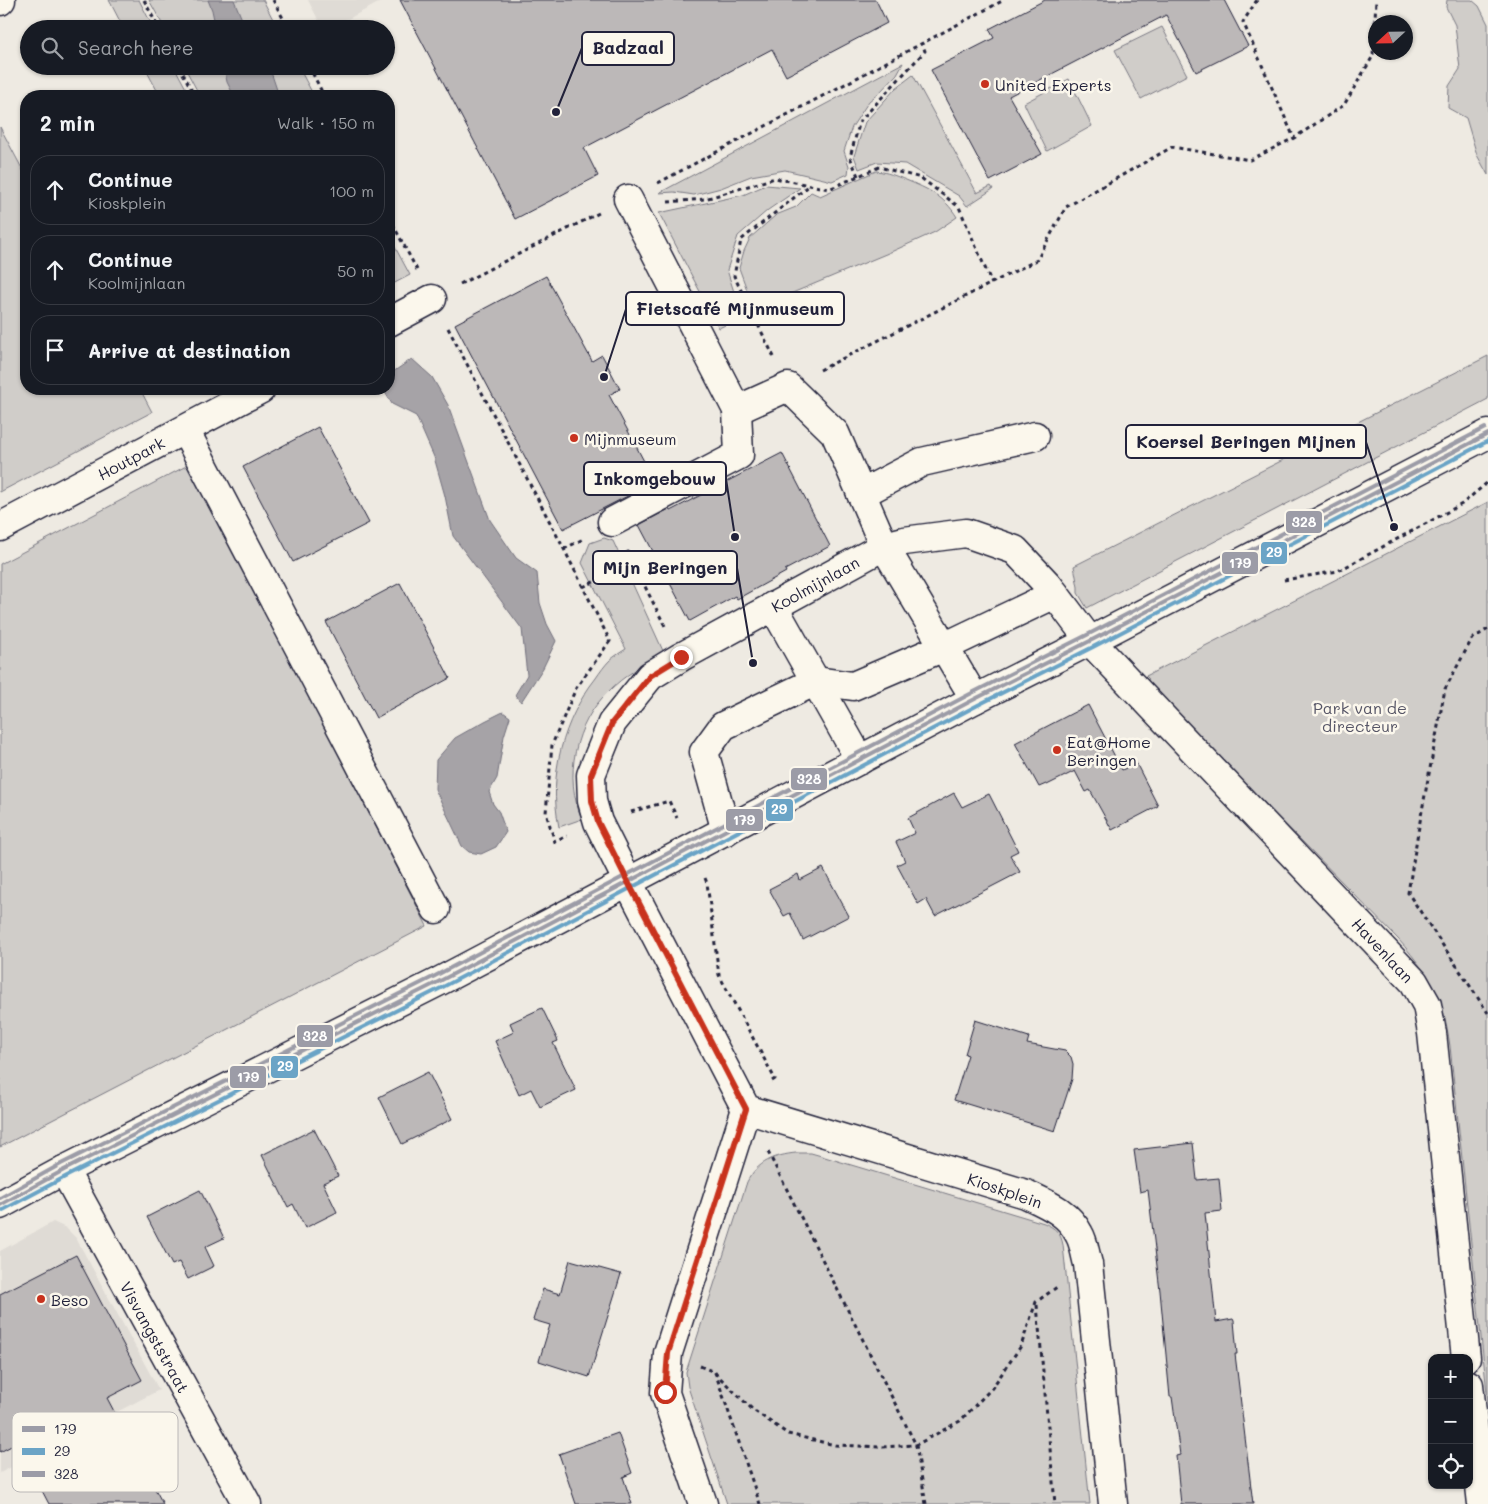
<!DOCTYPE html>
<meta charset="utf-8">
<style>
body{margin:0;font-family:Mali,sans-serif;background:#20242c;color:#f1f3f6}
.controls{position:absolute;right:15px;bottom:15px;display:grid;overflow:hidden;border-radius:10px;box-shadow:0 1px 4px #0004}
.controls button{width:45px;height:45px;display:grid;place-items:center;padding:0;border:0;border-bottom:1px solid #363941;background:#171b24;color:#f1f3f6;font:25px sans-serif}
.compass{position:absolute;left:1368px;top:15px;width:45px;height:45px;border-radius:50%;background:#171b24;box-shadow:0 1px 4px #0004;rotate:248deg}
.stop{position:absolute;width:15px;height:15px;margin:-11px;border:4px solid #c8321e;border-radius:50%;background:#fff}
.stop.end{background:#c8321e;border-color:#fff;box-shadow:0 1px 5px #0008}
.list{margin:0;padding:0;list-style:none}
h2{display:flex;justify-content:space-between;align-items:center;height:65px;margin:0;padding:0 20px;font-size:21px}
h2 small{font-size:16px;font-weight:400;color:#9ea1a6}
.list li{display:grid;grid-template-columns:32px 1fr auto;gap:15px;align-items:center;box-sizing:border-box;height:70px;margin:0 10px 10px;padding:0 10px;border:1px solid #363941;border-radius:20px}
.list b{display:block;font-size:19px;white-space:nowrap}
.list p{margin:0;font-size:16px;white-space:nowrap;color:#9ea1a6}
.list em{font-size:16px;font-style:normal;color:#9ea1a6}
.icon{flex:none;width:28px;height:28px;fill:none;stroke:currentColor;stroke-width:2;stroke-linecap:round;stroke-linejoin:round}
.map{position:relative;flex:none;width:1488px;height:1504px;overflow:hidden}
.search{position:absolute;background:#171b24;box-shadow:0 1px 4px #0004;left:20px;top:20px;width:375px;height:55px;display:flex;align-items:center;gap:12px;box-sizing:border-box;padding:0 18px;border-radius:28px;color:#9ea1a6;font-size:19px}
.panel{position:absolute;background:#171b24;box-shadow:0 1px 4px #0004;left:20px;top:90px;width:375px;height:305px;border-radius:20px}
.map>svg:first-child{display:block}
.built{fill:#dfdbd5}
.green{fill:#d0cdc9;stroke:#797882}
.water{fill:#a6a3a7;stroke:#716f7c}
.building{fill:#bcb8b8;stroke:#22223b}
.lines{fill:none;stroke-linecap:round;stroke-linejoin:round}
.minor-casing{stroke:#22223b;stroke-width:31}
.major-casing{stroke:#22223b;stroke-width:31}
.path{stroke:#22223b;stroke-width:3;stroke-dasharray:4 4;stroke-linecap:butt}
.minor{stroke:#fbf7ec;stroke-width:28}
.major{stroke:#fbf7ec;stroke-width:28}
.bus-1-casing{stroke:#fbf7ec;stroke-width:8}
.bus-2-casing{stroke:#fbf7ec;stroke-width:8}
.bus-3-casing{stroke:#fbf7ec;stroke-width:8}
.bus-1{stroke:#9c9ca7;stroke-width:4}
.bus-2{stroke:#6ba4c6;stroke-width:4}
.bus-3{stroke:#9c9ca7;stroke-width:4}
.route{stroke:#c8321e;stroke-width:6}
.poi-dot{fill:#c8321e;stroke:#fbf7ec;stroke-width:2}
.labels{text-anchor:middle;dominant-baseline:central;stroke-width:5;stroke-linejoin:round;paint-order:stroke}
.poi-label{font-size:16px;fill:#22223b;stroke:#fbf7ec;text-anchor:start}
.street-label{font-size:16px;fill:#22223b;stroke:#fbf7ec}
.park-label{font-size:16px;fill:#565566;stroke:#fbf7ec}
.key{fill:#fbf7ec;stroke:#bab7b7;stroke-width:1}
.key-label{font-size:14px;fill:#22223b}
.leader{fill:none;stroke:#22223b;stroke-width:2}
.callout-dot{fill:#22223b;stroke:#fbf7ec;stroke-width:2}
.callout{fill:#fbf7ec;stroke:#22223b;stroke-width:2}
.callout-label{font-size:18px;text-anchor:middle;font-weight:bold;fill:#22223b}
.line-badge{stroke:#fbf7ec;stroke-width:2}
.badge-label{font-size:14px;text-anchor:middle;font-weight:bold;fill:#fff}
</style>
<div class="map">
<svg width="1488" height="1504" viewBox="0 0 1488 1504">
<rect width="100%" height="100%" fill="#eeeae2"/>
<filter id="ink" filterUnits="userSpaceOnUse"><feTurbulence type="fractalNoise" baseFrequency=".02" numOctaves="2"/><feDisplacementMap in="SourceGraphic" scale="10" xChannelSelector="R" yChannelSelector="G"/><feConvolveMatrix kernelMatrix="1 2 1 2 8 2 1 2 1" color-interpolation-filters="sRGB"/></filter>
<g filter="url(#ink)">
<g class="built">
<polygon points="308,0 384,0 329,29 323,29"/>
<polygon points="53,1222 66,1228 76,1238 159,1390 0,1473 0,1251"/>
</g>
<g class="green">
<polygon points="109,0 139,0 154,29 124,29"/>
<polygon points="149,0 263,0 278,29 165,29"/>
<polygon points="1447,0 1472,0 1479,6 1488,24 1488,175 1477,155 1466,118 1448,108 1449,86 1460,69 1455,25 1446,7"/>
<polygon points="1162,27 1187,75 1141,99 1115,50"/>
<polygon points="903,63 897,74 879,93 869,101 852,127 844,151 849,166 848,174 832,181 785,170 751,176 721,188 694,195 674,192 659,193"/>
<polygon points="144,66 174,66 190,96 160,96"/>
<polygon points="184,66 298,66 314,96 200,96"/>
<polygon points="913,75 977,193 991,186 993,189 967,206 959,196 905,164 877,162 859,169 854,156 865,122 896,88"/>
<polygon points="1069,79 1092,126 1047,151 1024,103"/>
<polygon points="0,127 26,176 26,389 140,389 152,412 0,492"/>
<path d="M 876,171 C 887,172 896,176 906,180 C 928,189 944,196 957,217 L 935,232 L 893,251 L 754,309 L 739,268 L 744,251 L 750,238 L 776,215 L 796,207 L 811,192 L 820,196 Z"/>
<polygon points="766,185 800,188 768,210 738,236 727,270 742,317 719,328 659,213 743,195"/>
<polygon points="389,236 410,275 389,286"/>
<polygon points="1488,356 1488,399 1087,608 1078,593 1078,587 1074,566"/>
<polygon points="190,464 427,926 0,1147 0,564"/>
<path d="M 1488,502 L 1488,1402 L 1450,1046 C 1448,1033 1446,1020 1442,1007 C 1433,981 1416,959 1398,939 L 1145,681 L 1149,679 L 1146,676 Z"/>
<path d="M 604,538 L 613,541 L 664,653 C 645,664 624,675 608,692 C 575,723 563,777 582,819 L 559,827 C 548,775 563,720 596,678 C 600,672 605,665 610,660 C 615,656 621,652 626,649 L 582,563 L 590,543 Z"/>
<path d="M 796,1153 L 811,1153 L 818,1155 L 1044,1223 C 1055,1228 1061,1233 1063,1245 L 1090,1504 L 727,1504 L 688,1387 L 686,1372 L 747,1182 C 757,1162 775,1155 796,1153 Z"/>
</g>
<g class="water">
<polygon points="208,0 234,0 246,29 216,29 212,10"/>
<polygon points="224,66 263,66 272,75 279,96 234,96 227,82"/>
<polygon points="412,359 432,377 448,405 490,520 516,558 537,573 540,603 547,624 556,641 543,668 521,702 515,695 527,675 522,629 453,536 445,496 434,457 416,416 392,404 383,389 389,389 389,376 390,374"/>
<polygon points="503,712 510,717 504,736 497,778 489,792 493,804 499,812 506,832 496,847 481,854 469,852 462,846 435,789 436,760 455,738 485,721"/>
</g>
<g class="building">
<polygon points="400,0 876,0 887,23 786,76 772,49 584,148 598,176 515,219"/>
<polygon points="1045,0 1224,0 1248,46 1196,72 1166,15 1009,96 1042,154 990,181 931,70 994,38 989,29"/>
<polygon points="546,276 592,361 602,355 620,389 609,395 655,482 563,529 455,324"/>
<polygon points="318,427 369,523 293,562 243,467"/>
<polygon points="782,453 830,546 785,570 786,572 737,599 735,596 690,621 639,525 669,509 670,511"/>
<polygon points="400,583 450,678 376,718 326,622"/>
<polygon points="1088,705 1122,770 1136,763 1158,806 1112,830 1090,790 1086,792 1075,771 1047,785 1046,784 1039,787 1015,743"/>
<polygon points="954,793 962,807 989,794 1018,851 1010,855 1020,872 935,916 926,899 918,904 897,865 905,861 896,842 915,833 908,818"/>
<polygon points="823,868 849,916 803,940 790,913 784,916 769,889 798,874 800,880"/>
<polygon points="542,1008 558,1041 553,1043 576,1090 540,1107 531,1089 519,1095 495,1041 514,1032 510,1023"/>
<polygon points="975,1020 1029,1037 1027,1044 1065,1051 1071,1057 1073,1064 1072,1079 1055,1131 954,1100 968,1055 965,1054"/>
<polygon points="428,1072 452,1119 402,1144 379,1097"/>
<polygon points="314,1129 338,1176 323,1183 337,1212 305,1228 293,1204 288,1207 262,1155"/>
<polygon points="1193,1143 1197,1180 1219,1178 1222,1211 1205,1213 1216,1322 1233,1319 1234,1321 1237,1354 1235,1354 1253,1504 1181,1504 1176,1456 1180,1455 1172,1397 1170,1397 1160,1291 1148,1190 1140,1192 1134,1150"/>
<polygon points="200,1190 224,1238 205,1247 214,1266 188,1279 179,1262 172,1265 147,1217"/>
<polygon points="76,1255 142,1380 107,1398 163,1504 49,1504 17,1443 0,1452 0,1294"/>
<polygon points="570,1260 621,1274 589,1377 539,1361 550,1325 533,1320 543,1289 560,1294"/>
<polygon points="618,1433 632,1473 623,1477 632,1504 576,1504 559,1454"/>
</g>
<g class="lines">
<g class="minor-casing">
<g id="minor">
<polyline points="0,1 1,0"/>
<polyline points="389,322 432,299"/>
<polyline points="737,410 788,387 835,433 884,546 975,699"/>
<polyline points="185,430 436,909"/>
<polyline points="861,494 922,462 1035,436"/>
<polyline points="612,522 739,455 737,410 628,199"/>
<polyline points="0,527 261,389"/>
<polyline points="773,606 860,760"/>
<polyline points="726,831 704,752 723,726 816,681 853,686 944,647 1055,594"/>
<polyline points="64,1170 247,1504"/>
<polyline points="1469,1385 1482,1504"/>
<polyline points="703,1504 665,1393 668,1353 746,1109"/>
<path d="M 1113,1504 L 1088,1264 C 1085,1254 1084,1242 1079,1234 C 1068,1212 1047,1204 1026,1194 L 746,1109 L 628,882 L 598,822 L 592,801 L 591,775 L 612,723 L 650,676 L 681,657 L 884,546 L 904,541 L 966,533 L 1015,550 L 1048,585 L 1090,641 L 1414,982 L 1427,1005 L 1432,1033 L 1466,1358"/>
</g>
</g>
<g class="major-casing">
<polyline id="major" points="0,1205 64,1170 438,982 975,699 1090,641 1488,434"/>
</g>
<g class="path">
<polyline points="144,0 159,29"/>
<polyline points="273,0 289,29"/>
<polyline points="1257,0 1243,22 1294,138"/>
<polyline points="179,66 195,96"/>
<polyline points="309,66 324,96"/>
<polyline points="858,176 850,157 860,121 925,51 922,44"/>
<polyline points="658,183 1004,0"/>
<polyline points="668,202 705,199 775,178 829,189 879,167 921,178 959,207 992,284"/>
<polyline points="389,217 417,270"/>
<polyline points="460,284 599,213"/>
<polyline points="448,328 564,549 610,641 576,688 552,745 546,813 555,842 567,836"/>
<polyline points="774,357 734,276 741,240 810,185"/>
<polyline points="820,370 1037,260 1066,207 1172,147 1250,160 1294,138 1344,105 1373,56 1376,0"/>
<polyline points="564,549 585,538"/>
<polyline points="627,551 666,628"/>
<polyline points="1284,580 1338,571 1462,504 1488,482"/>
<polyline points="583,587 633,563"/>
<polyline points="1488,629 1472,639 1445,689 1418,832 1408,893 1488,1013"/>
<polyline points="631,812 669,801 677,818"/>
<polyline points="705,878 707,883 719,975 775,1079 772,1081"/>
<polyline points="768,1152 916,1445 926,1504"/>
<polyline points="1037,1305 1055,1504"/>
<polyline points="700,1366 714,1372 753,1410 788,1434 835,1445 881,1447 916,1445 960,1421 992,1388 1021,1346 1036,1302 1057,1287"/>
<polyline points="715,1372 760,1504"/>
</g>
<use href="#minor" class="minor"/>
<use href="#major" class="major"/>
<g class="bus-1-casing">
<polyline id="bus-1" points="0,1205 64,1170 438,982 975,699 1090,641 1488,434"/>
</g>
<g class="bus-2-casing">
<polyline id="bus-2" points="3,1210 67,1176 441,988 978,705 1093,647 1488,441"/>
</g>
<g class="bus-3-casing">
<polyline id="bus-3" points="0,1198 61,1164 435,976 972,693 1087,635 1485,428"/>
</g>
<use href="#bus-1" class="bus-1"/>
<use href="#bus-2" class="bus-2"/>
<use href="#bus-3" class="bus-3"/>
</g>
</g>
<g class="lines" filter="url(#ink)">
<polyline class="route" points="665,1392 668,1353 746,1109 628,882 598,822 592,801 591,775 612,723 650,676 681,657"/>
</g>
<g class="poi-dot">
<circle cx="985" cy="84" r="5"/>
<circle cx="574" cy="438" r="5"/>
<circle cx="1057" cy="750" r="5"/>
<circle cx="41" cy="1299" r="5"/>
</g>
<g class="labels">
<g class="poi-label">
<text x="995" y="84">United Experts</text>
<text x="584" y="438">Mijnmuseum</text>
<text x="1067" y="741">Eat@Home<tspan x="1067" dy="18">Beringen</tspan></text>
<text x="51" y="1299">Beso</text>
</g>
<g class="street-label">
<text transform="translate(131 458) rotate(-28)">Houtpark</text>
<text transform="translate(815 584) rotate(-29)">Koolmijnlaan</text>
<text transform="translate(1383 950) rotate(47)">Havenlaan</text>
<text transform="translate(1005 1190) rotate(19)">Kioskplein</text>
<text transform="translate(155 1337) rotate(61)">Visvangststraat</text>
</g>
<g class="park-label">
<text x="1360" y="707">Park van de<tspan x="1360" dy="18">directeur</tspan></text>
</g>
</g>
<rect x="12" y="1412" width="166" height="80" rx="8" class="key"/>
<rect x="22" y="1426" width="23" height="6" fill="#9c9ca7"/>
<rect x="22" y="1448" width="23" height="7" fill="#6ba4c6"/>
<rect x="22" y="1471" width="23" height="6" fill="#9c9ca7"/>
<g class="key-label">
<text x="54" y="1434">179</text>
<text x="54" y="1456">29</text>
<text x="54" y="1479">328</text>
</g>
<path class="leader" d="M556 112L582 48M604 377L626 309M1394 527L1366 442M735 537L726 479M753 663L737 568"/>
<g class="callout-dot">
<circle cx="556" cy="112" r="5"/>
<circle cx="604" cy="377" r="5"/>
<circle cx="1394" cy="527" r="5"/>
<circle cx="735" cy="537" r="5"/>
<circle cx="753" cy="663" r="5"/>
</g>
<g class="callout">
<rect x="582" y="32" width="92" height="33" rx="5"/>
<rect x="626" y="292" width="218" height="33" rx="5"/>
<rect x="1126" y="425" width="240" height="33" rx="5"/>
<rect x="584" y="462" width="142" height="33" rx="5"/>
<rect x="593" y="551" width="144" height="33" rx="5"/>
</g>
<g class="callout-label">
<text x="628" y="54">Badzaal</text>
<text x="735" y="315">Fietscafé Mijnmuseum</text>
<text x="1246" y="448">Koersel Beringen Mijnen</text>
<text x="655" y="485">Inkomgebouw</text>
<text x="665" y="574">Mijn Beringen</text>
</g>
<g class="line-badge">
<rect x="1285" y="510" width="38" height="24" rx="5" fill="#9c9ca7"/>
<rect x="1260" y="541" width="28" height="24" rx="5" fill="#6ba4c6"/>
<rect x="1221" y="551" width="38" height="24" rx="5" fill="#9c9ca7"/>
<rect x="790" y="767" width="38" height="24" rx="5" fill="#9c9ca7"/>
<rect x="765" y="798" width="29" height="24" rx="5" fill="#6ba4c6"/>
<rect x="725" y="808" width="39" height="24" rx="5" fill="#9c9ca7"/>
<rect x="296" y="1024" width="38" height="24" rx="5" fill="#9c9ca7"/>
<rect x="270" y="1055" width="29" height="24" rx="5" fill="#6ba4c6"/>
<rect x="229" y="1065" width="38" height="24" rx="5" fill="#9c9ca7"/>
</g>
<g class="badge-label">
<text x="1304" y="527">328</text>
<text x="1274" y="557">29</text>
<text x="1240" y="568">179</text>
<text x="809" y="784">328</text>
<text x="779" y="814">29</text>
<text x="744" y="825">179</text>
<text x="315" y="1041">328</text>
<text x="285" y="1071">29</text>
<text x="248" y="1082">179</text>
</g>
</svg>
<div class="controls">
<button>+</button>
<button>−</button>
<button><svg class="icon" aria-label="locate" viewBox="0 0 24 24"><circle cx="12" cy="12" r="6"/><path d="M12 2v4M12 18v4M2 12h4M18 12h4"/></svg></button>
</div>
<svg class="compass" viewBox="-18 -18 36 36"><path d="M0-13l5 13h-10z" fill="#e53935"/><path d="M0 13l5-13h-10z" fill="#9ea1a6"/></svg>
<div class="stop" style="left:665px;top:1392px"></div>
<div class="stop end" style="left:681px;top:657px"></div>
<div class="search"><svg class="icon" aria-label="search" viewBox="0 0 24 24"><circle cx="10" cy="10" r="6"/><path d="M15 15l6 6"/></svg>Search here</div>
<section class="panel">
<h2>2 min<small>Walk · 150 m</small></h2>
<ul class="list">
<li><svg class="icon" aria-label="ahead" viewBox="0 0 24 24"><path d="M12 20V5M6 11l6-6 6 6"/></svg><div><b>Continue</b><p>Kioskplein</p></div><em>100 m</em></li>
<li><svg class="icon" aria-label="ahead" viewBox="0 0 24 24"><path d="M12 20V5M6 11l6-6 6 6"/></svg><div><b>Continue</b><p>Koolmijnlaan</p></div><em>50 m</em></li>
<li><svg class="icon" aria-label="arrive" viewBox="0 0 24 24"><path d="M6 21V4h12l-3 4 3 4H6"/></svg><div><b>Arrive at destination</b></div></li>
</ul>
</section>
</div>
